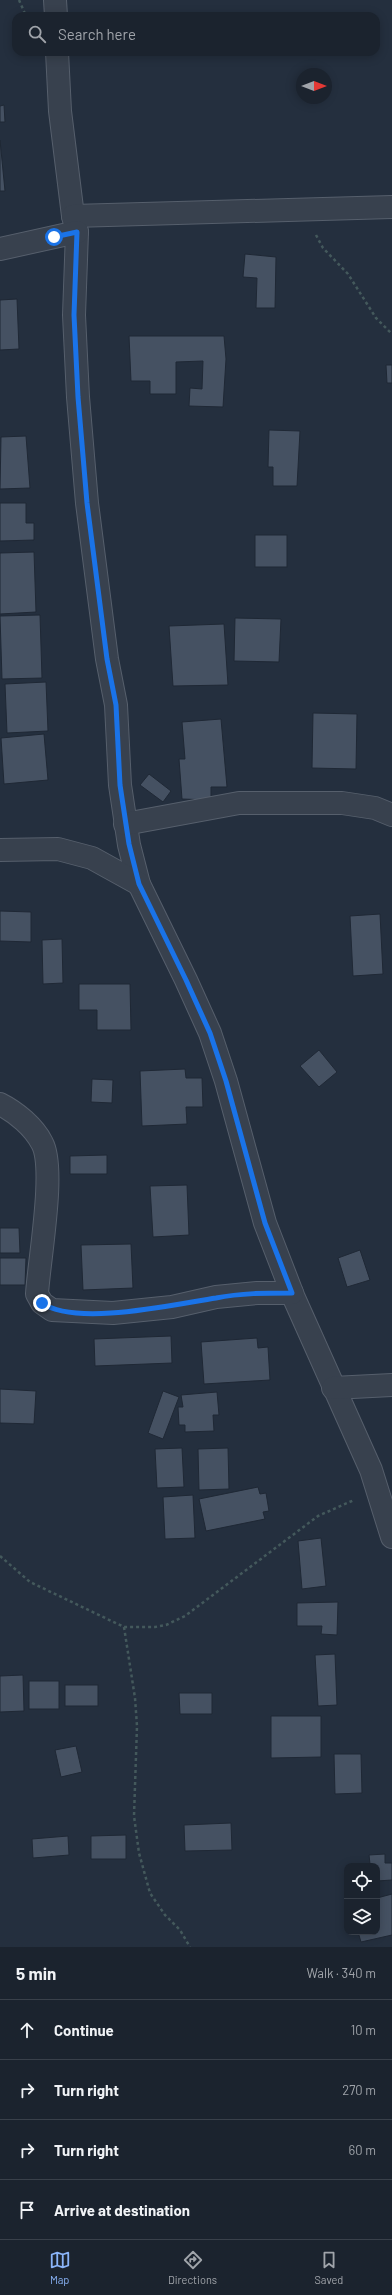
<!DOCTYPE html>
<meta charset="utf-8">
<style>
body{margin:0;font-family:Barlow,sans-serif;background:#282f3a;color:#f1f3f6}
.controls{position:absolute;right:12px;bottom:12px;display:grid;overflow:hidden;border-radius:8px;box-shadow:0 2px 10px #0003}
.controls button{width:36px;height:36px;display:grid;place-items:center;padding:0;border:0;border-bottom:1px solid #39404a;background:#1b232e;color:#f1f3f6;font:20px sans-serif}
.compass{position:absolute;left:296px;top:68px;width:36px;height:36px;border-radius:50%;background:#1b232e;box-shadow:0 2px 10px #0003;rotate:90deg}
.stop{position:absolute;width:12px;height:12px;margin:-9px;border:3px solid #1a73e8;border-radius:50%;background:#fff}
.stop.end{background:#1a73e8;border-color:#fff;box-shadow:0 1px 4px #0008}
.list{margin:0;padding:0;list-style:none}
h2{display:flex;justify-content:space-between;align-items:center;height:52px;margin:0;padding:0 16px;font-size:17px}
h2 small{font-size:13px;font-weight:400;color:#a0a4aa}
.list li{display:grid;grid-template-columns:26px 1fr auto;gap:12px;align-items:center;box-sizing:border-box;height:60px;padding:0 16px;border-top:1px solid #39404a}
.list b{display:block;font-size:15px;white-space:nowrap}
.list em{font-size:13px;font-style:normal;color:#a0a4aa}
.icon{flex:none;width:22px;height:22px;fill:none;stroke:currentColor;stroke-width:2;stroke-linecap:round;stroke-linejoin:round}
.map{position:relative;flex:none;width:392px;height:1947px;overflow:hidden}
.search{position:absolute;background:#1b232e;box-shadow:0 2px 10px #0003;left:12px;right:12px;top:12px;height:44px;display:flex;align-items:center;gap:10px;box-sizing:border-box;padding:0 14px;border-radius:12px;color:#a0a4aa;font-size:15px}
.sheet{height:292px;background:#1b232e}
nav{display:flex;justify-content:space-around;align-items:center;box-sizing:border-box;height:56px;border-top:1px solid #39404a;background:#1b232e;font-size:11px;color:#a0a4aa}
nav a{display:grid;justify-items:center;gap:2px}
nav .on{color:#8ab4f8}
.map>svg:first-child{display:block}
.building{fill:#455162;stroke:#1f2835}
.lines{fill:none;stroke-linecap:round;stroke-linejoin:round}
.minor-casing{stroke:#565f6c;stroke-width:24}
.path{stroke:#44595c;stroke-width:2.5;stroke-dasharray:3 3;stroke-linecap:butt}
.minor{stroke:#38414e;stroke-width:22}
.route{stroke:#1a73e8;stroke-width:5}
</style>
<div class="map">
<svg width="392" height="1947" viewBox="0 0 392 1947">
<rect width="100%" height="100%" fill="#242f3e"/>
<g class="building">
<polygon points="4,105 5,122 0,122 0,106"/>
<polygon points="0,140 5,191 0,191"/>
<polygon points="245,254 276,257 275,308 256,308 257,278 243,277"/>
<polygon points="17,299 19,349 0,350 0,300"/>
<polygon points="129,336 224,336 226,359 223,407 189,406 190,388 202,389 203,361 176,362 176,394 150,394 150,381 131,381"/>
<polygon points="386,365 392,365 392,383 387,383"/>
<polygon points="269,430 300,431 297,486 273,486 273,467 268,467"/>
<polygon points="26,436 30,488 0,489 1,437"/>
<polygon points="0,503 26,503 26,523 34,523 34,540 0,541"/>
<rect x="255" y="535" width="32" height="32"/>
<polygon points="34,552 36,612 0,614 0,553"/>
<polygon points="40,615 42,678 2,679 0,616"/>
<polygon points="235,618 281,619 279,662 234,661"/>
<polygon points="224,624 228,685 173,686 169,626"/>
<polygon points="46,682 48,731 7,733 5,684"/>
<polygon points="313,713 357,714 356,769 312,768"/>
<polygon points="221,719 227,787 211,787 211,800 182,799 179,759 185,759 182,722"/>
<polygon points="44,734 48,780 4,784 1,738"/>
<polygon points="149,774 171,791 163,802 140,785"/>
<polygon points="0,911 31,912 31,942 0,941"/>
<polygon points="380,914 383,974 353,976 350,916"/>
<polygon points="62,939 63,983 43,984 42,940"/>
<polygon points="79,984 130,984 131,1030 97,1030 97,1010 79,1010"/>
<polygon points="319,1050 337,1072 319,1087 300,1066"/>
<polygon points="185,1069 186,1078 202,1078 203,1107 186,1107 187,1124 142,1126 140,1071"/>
<polygon points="92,1079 113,1080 112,1103 91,1102"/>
<polygon points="107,1155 107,1174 70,1174 70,1156"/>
<polygon points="187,1185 189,1235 153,1237 150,1186"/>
<polygon points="0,1228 19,1228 20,1253 0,1253"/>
<polygon points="131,1244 133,1288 83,1290 81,1245"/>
<polygon points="360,1250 370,1280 347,1287 338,1258"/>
<polygon points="0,1258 26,1258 25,1285 0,1285"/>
<polygon points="171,1336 172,1363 95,1366 94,1339"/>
<polygon points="257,1338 258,1348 268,1347 270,1380 204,1384 201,1342"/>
<polygon points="0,1389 36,1391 34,1424 0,1423"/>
<polygon points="163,1391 179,1397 163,1439 148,1433"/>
<polygon points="217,1392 219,1415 213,1415 214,1431 185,1432 185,1425 179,1425 178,1407 183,1407 181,1395"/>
<polygon points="182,1448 184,1487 157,1488 155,1449"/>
<polygon points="228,1448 229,1489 199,1490 198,1449"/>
<polygon points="258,1487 260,1494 266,1493 269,1511 263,1512 265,1519 206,1531 199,1499"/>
<polygon points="193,1495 195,1538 165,1539 163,1497"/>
<polygon points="321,1538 326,1586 302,1589 298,1541"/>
<polygon points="338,1602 337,1635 321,1634 322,1626 297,1626 297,1603"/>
<polygon points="335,1654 337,1705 318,1706 315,1655"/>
<polygon points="23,1675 24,1711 0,1712 0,1676"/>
<rect x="29" y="1681" width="30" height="28"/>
<rect x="65" y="1685" width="33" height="21"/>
<polygon points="179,1693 212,1693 212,1714 180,1714"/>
<polygon points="271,1716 321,1716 321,1757 271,1758"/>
<polygon points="76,1746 82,1772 61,1777 55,1750"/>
<polygon points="334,1754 361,1754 362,1793 335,1794"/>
<polygon points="231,1823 232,1850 185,1851 184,1825"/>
<polygon points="126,1835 126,1859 91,1859 91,1836"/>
<polygon points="68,1836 69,1855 33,1858 32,1839"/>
<polygon points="385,1854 385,1863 392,1863 392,1880 377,1881 377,1866 359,1866 370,1864 369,1855"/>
<polygon points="392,1894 392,1935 361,1942 358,1932 377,1932 377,1898"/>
</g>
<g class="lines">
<g class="minor-casing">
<g id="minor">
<polyline points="55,0 56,16"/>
<polyline points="57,52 60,111 73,216 77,232 74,315 78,397 87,503 107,659 116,705 120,785 129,845 139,884 186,980 210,1033 226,1081 265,1223 294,1298 371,1470 392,1537"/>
<polyline points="73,216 392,207"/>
<polyline points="0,249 77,232"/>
<polyline points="125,824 239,803 342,803 375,808 392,815"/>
<polyline points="0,850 58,849 92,858 139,884"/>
<path d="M 0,1104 C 16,1112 34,1127 42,1143 C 56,1168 39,1260 37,1294 L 42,1303 L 52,1310 L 113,1313 L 172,1307 L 216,1297 L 257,1293 L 292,1293"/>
<polyline points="333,1388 392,1385"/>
</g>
</g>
<g class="path">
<polyline points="19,0 26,16"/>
<polyline points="316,235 323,248 348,274 376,318 392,334"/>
<polyline points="0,1556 30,1582 124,1627 155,1627 166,1625 185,1616 318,1516 354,1500"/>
<polyline points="124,1627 135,1698 137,1726 134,1816 139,1853 150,1893 165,1915 180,1930 190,1947"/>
</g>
<use href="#minor" class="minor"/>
</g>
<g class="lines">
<path class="route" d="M 42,1303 C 76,1327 176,1304 216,1298 C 241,1293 266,1293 292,1293 L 265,1223 L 226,1081 L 210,1033 L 186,980 L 139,884 L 129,844 L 120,785 L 116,705 L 107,659 L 87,503 L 78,397 L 74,315 L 77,232 L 54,237"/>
</g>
</svg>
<div class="controls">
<button><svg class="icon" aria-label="locate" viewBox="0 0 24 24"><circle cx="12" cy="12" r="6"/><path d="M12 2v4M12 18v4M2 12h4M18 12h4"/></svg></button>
<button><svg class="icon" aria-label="layers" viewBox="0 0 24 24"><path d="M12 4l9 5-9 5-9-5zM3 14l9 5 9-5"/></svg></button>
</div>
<svg class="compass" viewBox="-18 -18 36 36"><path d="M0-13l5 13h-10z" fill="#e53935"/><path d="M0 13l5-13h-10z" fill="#a0a4aa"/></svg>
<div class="stop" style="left:54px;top:237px"></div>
<div class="stop end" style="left:42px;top:1303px"></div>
<div class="search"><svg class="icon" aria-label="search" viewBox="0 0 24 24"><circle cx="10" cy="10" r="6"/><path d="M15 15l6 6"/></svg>Search here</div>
</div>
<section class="sheet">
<h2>5 min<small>Walk · 340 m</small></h2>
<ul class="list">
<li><svg class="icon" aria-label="ahead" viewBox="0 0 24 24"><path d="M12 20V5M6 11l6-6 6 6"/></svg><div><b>Continue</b></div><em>10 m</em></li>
<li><svg class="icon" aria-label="right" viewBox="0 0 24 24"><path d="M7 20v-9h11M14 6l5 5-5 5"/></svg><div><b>Turn right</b></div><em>270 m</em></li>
<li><svg class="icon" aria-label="right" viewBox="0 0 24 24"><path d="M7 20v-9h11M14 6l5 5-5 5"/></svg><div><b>Turn right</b></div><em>60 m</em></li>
<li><svg class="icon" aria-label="arrive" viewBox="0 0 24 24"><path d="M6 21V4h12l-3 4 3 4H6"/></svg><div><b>Arrive at destination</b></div></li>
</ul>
</section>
<nav>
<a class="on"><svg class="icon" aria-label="map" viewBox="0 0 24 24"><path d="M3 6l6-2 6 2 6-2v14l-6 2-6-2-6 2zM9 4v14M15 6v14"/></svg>Map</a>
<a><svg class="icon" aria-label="directions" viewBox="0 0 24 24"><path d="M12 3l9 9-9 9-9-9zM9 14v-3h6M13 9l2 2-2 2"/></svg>Directions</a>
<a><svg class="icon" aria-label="saved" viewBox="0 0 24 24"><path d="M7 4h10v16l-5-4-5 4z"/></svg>Saved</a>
</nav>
